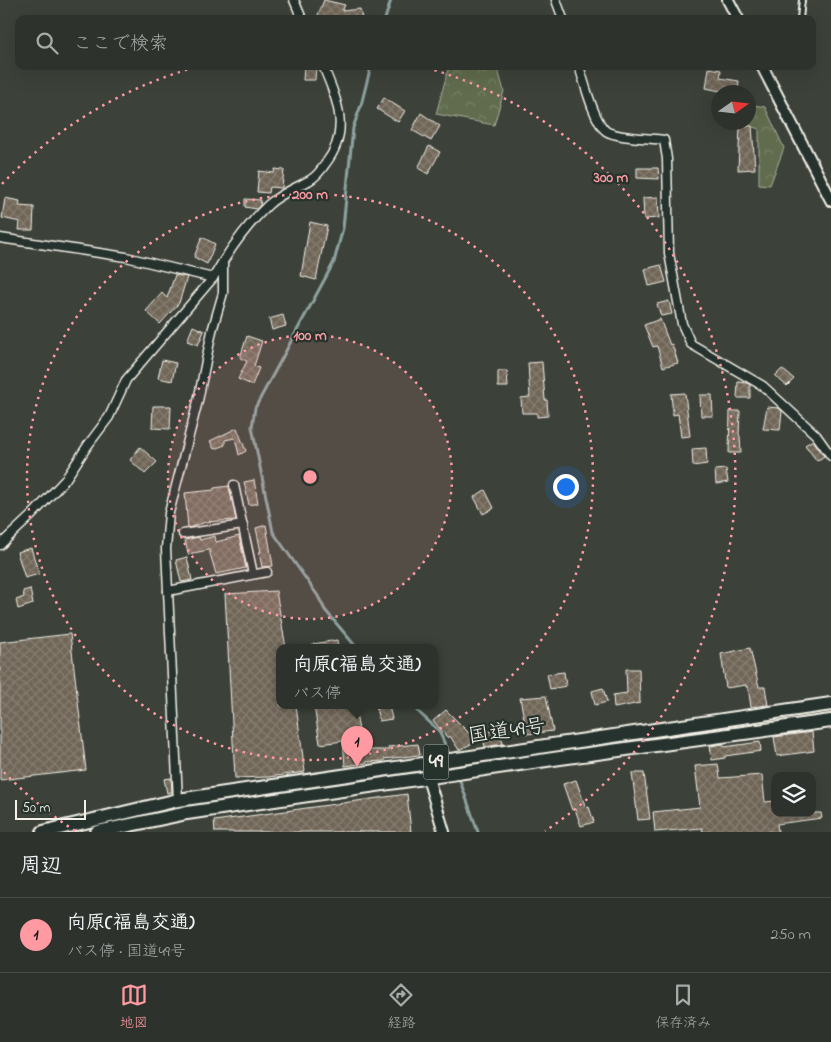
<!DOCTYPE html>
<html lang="ja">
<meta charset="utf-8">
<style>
body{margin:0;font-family:"Indie Flower","Klee One",sans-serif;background:#393e38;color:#f1f3f6}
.controls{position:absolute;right:15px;bottom:15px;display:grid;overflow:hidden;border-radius:10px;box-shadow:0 5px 20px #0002}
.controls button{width:45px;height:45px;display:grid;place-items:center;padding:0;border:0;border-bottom:1px solid #484d48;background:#2d322c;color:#f1f3f6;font:25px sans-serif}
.compass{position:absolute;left:711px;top:85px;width:45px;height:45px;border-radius:50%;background:#2d322c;box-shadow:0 5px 20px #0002;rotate:76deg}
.scale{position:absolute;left:15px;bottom:12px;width:71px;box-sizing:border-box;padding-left:5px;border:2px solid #f4f1e8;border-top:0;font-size:14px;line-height:18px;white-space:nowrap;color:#f4f1e8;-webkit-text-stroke:4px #26332d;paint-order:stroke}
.you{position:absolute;left:565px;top:486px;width:18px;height:18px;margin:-12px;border:4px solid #fff;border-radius:50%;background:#1a73e8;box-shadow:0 0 0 8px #1a73e833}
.badge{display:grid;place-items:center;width:32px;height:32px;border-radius:50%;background:#ff9aa2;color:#111;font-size:16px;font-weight:700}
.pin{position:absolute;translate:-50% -41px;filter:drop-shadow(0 1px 2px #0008)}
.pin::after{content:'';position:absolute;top:26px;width:18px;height:15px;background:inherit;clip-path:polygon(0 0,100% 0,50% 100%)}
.popup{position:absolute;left:276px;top:644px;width:162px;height:65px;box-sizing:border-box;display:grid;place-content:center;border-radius:10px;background:#2d322c;filter:drop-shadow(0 1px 4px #0005);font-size:16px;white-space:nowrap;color:#a7aaa9}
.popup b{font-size:19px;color:#f1f3f6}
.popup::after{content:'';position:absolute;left:50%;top:100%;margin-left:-10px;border:10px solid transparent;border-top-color:#2d322c}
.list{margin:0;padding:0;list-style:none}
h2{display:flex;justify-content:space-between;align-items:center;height:65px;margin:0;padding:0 20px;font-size:21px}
h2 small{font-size:16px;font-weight:400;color:#a7aaa9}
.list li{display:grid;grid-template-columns:32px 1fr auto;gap:15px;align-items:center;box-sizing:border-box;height:75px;padding:0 20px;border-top:1px solid #484d48}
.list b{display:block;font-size:19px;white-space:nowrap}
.list p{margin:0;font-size:16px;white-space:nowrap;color:#a7aaa9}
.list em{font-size:16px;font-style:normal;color:#a7aaa9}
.icon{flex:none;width:28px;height:28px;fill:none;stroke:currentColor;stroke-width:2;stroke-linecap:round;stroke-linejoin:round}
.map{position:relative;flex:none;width:831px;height:832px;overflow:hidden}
.search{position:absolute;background:#2d322c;box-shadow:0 5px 20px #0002;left:15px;right:15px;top:15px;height:55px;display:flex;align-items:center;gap:12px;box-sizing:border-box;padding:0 18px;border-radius:10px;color:#a7aaa9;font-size:19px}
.sheet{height:140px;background:#2d322c}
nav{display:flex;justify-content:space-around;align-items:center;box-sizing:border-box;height:70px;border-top:1px solid #484d48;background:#2d322c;font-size:14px;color:#a7aaa9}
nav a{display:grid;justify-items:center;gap:2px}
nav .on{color:#ff9aa2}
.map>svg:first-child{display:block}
.forest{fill:url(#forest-crowns);stroke:#aaae9b}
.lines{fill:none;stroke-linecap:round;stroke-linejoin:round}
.stream{stroke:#8da29f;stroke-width:3}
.building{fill:url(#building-cross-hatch);stroke:#f4f1e8}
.service-casing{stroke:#f4f1e8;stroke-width:8}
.minor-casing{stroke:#f4f1e8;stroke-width:11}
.tertiary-casing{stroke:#f4f1e8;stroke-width:14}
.trunk-casing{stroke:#f4f1e8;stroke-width:16}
.service{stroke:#26332d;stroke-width:4}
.minor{stroke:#26332d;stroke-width:8}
.tertiary{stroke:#26332d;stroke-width:10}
.trunk{stroke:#26332d;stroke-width:12}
.ring{fill:none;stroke:#ff9aa2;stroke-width:2.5;stroke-dasharray:2.5 5}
.labels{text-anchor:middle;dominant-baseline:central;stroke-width:4.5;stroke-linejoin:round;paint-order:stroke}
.shield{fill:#26332d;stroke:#b6b8b0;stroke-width:1}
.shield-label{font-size:20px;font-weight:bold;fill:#f4f1e8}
.street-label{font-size:21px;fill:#f4f1e8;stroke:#26332d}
.centre{fill:#ff9aa2;stroke:#26332d;stroke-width:2.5}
.ring-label{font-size:15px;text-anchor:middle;font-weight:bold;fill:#ff9aa2;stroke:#26332d;stroke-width:4.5;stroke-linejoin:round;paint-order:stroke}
</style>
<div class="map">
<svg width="831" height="832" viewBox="0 0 831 832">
<defs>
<pattern id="forest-crowns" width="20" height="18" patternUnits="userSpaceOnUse" patternTransform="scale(1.25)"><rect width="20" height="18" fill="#606c4e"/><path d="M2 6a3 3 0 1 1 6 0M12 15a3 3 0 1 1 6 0" fill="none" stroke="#778168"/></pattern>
<pattern id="building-cross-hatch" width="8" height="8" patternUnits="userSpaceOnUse" patternTransform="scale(1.25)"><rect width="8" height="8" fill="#706658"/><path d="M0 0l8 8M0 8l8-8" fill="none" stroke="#857c70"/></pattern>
</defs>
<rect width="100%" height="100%" fill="#3c423a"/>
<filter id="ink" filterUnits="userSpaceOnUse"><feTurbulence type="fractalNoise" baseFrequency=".02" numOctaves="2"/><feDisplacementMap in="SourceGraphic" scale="10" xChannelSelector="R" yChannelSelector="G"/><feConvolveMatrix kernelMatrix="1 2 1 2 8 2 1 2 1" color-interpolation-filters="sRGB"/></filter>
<g filter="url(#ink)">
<g class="forest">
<polygon points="449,66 497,66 504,91 494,125 436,114"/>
<polygon points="749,104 765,107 784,148 770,185 759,184 759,129 740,123 748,122"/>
</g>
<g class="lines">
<g class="stream">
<polyline points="385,19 391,0"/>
<polyline points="357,648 325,610 318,596 273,532 252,427 255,408 334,262 343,228 353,128 361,105 371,66"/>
<polyline points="412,706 439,731 451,758"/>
<polyline points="458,775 478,832"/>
</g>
</g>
<g class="building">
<polygon points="324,0 345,5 342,11 360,9 362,19 322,19 322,17 318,15"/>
<polygon points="304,66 316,66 315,80 303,80"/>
<polygon points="709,68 721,70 720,78 739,81 738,92 725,92 706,88"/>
<polygon points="384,98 405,111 398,122 377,109"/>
<polygon points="421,113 440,126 431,141 412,130"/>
<polygon points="740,126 752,126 755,169 738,170"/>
<polygon points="429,146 440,152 428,174 418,168"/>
<polygon points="637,168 658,168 659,179 637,178"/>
<polygon points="275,169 284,170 282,188 270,187 269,193 257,192 259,171 274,173"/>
<polygon points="658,197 659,218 644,219 643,198"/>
<polygon points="5,198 20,201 19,206 34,207 33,230 19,230 20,222 2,218"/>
<polygon points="245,199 261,200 260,205 257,209 245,207"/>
<polygon points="310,222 327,226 316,280 301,276"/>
<polygon points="202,237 215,244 207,264 194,257"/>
<polygon points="661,265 666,282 649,286 645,269"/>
<polygon points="175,275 187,277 179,303 160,324 146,311 162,293 167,298"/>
<polygon points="669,301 672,314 661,316 657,304"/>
<polygon points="283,315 286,326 272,330 269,319"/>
<polygon points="660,319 670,345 672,344 678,363 663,367 657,346 653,347 644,325"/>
<polygon points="193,326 204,331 198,345 187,341"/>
<polygon points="247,336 262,341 254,366 259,368 252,385 238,379 247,361 240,358"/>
<polygon points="162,360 176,363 172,381 158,378"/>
<polygon points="542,362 545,400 547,400 548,416 537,417 537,413 522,413 521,398 530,397 528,363"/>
<polygon points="782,369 794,379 787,386 775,376"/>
<polygon points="498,371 507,371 508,387 498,387"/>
<polygon points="738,382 747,383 750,385 750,398 737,398"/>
<polygon points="685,393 690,436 681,437 678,414 673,415 671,394"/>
<polygon points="700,395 712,395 713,416 701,416"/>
<polygon points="153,406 171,406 170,429 152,428"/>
<polygon points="767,407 779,408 782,411 780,430 763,429"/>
<polygon points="730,411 740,411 739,435 740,436 741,453 729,453"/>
<polygon points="237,428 246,451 239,455 235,438 225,440 225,445 214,449 210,441"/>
<polygon points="813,440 824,456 817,461 805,445"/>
<polygon points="140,447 157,462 145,474 130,460"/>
<polygon points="706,448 707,464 693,466 692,449"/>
<polygon points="726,469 728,482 716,484 715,470"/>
<polygon points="254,480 258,503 249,505 244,482"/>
<polygon points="229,486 236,520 206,522 188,528 185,493 214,490 214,488"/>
<polygon points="485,490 494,508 483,514 474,497"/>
<polygon points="266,525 273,566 262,567 259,552 261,552 256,528"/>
<polygon points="215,536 216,542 239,536 246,568 216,574 209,550 188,554 185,540 199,537 200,540"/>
<polygon points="31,548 39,574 25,578 17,552"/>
<polygon points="187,557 192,580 181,582 176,560"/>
<polygon points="30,589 33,604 18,609 16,600 24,597 23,591"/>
<polygon points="276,591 286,648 280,648 280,706 296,706 305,772 268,777 235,778 225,594"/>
<polygon points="70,634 86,770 0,780 0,642"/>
<polygon points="337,640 338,648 313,648 313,644"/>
<polygon points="750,648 759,687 765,687 768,705 751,707 748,687 746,687 746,685 726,688 721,654"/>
<polygon points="626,669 639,669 640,703 614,708 613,695 627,693"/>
<polygon points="564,672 566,686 550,689 547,674"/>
<polygon points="603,688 607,702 595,705 592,691"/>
<polygon points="546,696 553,731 527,734 520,698"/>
<polygon points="314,706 355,706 362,750 389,750 388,747 418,744 420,755 384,759 384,761 366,762 366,763 345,766 343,741 320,744"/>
<polygon points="376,706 389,706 392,719 379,721"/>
<polygon points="446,710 469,733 475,742 459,750 450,736 448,738 433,721"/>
<polygon points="500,729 503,744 485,747 482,733"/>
<polygon points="812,732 814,751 777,756 774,737"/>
<polygon points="760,742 761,751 725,756 725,758 712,760 710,746 723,744 724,747"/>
<polygon points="718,764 720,778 762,775 765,802 775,801 775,813 821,813 822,818 777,824 778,832 703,832 702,828 655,832 653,812 700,807 695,766"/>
<polygon points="632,773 644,773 650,819 638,820"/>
<polygon points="171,778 172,792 167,793 164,779"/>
<polygon points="576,780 586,808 589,807 594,822 581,826 575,809 572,810 563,784"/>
<polygon points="407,794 411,832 215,832 214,821"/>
</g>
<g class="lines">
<g class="service-casing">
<polyline id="service" points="800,19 802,0"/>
</g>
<g class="minor-casing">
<g id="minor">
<polyline points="294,0 302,19"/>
<polyline points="556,0 563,19"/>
<path d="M 579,66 C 584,81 594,122 606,131 C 616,138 651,138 664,140 L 667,159 L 669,253 L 682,324 L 691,344 L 763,386 L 816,435 L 831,456"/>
<polyline points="0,238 126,257 213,278"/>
<polyline points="234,485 253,574"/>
<polyline points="183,534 243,525"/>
<path d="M 0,545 L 32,515 L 65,480 L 88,445 L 109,417 L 126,380 L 213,278 C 228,252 246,226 268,205 C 281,193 296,188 310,180 C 317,176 322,169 326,163 C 351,130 337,100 323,66"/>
<polyline points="168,591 267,572"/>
<polyline points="178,800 166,549 169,513 198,401 212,331 223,293 223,262"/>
</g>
</g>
<g class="tertiary-casing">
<g id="tertiary">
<polyline points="728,0 738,19"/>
<polyline points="762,66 831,200"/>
<polyline points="428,778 444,832"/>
</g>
</g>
<g class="trunk-casing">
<g id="trunk">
<polyline points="43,832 178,800 831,704"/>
<polyline points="97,832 187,813 560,758 831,721"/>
</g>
</g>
<use href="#service" class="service"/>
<use href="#minor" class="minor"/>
<use href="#tertiary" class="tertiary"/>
<use href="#trunk" class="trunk"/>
</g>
</g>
<circle cx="310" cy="477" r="142" fill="#ff9aa2" fill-opacity=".12"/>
<g class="ring">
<circle cx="310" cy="477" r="142"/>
<circle cx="310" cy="477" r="283"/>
<path d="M75 831A425 425 0 0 1 2 770M2 184A425 425 0 0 1 200 66M420 66A425 425 0 0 1 545 831"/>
</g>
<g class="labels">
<rect class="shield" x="423.5" y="744.5" width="25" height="35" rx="4"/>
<g class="shield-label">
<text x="436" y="762">49</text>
</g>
<g class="street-label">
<text transform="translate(507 732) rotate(-8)">国道49号</text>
</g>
</g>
<circle cx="310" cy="477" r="8" class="centre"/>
<g class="ring-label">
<text x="611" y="182">300 m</text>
<text x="310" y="199">200 m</text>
<text x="310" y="340">100 m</text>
</g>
</svg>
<div class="controls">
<button><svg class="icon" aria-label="layers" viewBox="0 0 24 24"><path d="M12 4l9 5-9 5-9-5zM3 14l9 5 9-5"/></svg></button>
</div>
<svg class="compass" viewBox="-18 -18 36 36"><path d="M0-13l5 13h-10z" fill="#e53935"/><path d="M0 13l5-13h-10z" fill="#a7aaa9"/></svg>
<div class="scale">50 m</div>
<div class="you"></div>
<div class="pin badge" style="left:357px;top:767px">1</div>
<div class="popup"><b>向原(福島交通)</b>バス停</div>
<div class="search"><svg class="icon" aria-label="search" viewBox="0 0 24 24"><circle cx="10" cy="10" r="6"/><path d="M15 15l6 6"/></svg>ここで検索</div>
</div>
<section class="sheet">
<h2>周辺<small></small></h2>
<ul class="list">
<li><span class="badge">1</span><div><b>向原(福島交通)</b><p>バス停 · 国道49号</p></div><em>250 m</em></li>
</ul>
</section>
<nav>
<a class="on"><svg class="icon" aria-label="map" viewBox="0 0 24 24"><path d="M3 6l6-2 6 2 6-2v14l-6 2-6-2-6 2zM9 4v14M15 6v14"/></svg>地図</a>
<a><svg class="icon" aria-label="directions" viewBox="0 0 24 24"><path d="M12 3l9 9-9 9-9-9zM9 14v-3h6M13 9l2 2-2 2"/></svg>経路</a>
<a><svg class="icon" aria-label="saved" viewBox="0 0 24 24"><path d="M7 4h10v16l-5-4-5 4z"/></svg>保存済み</a>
</nav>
